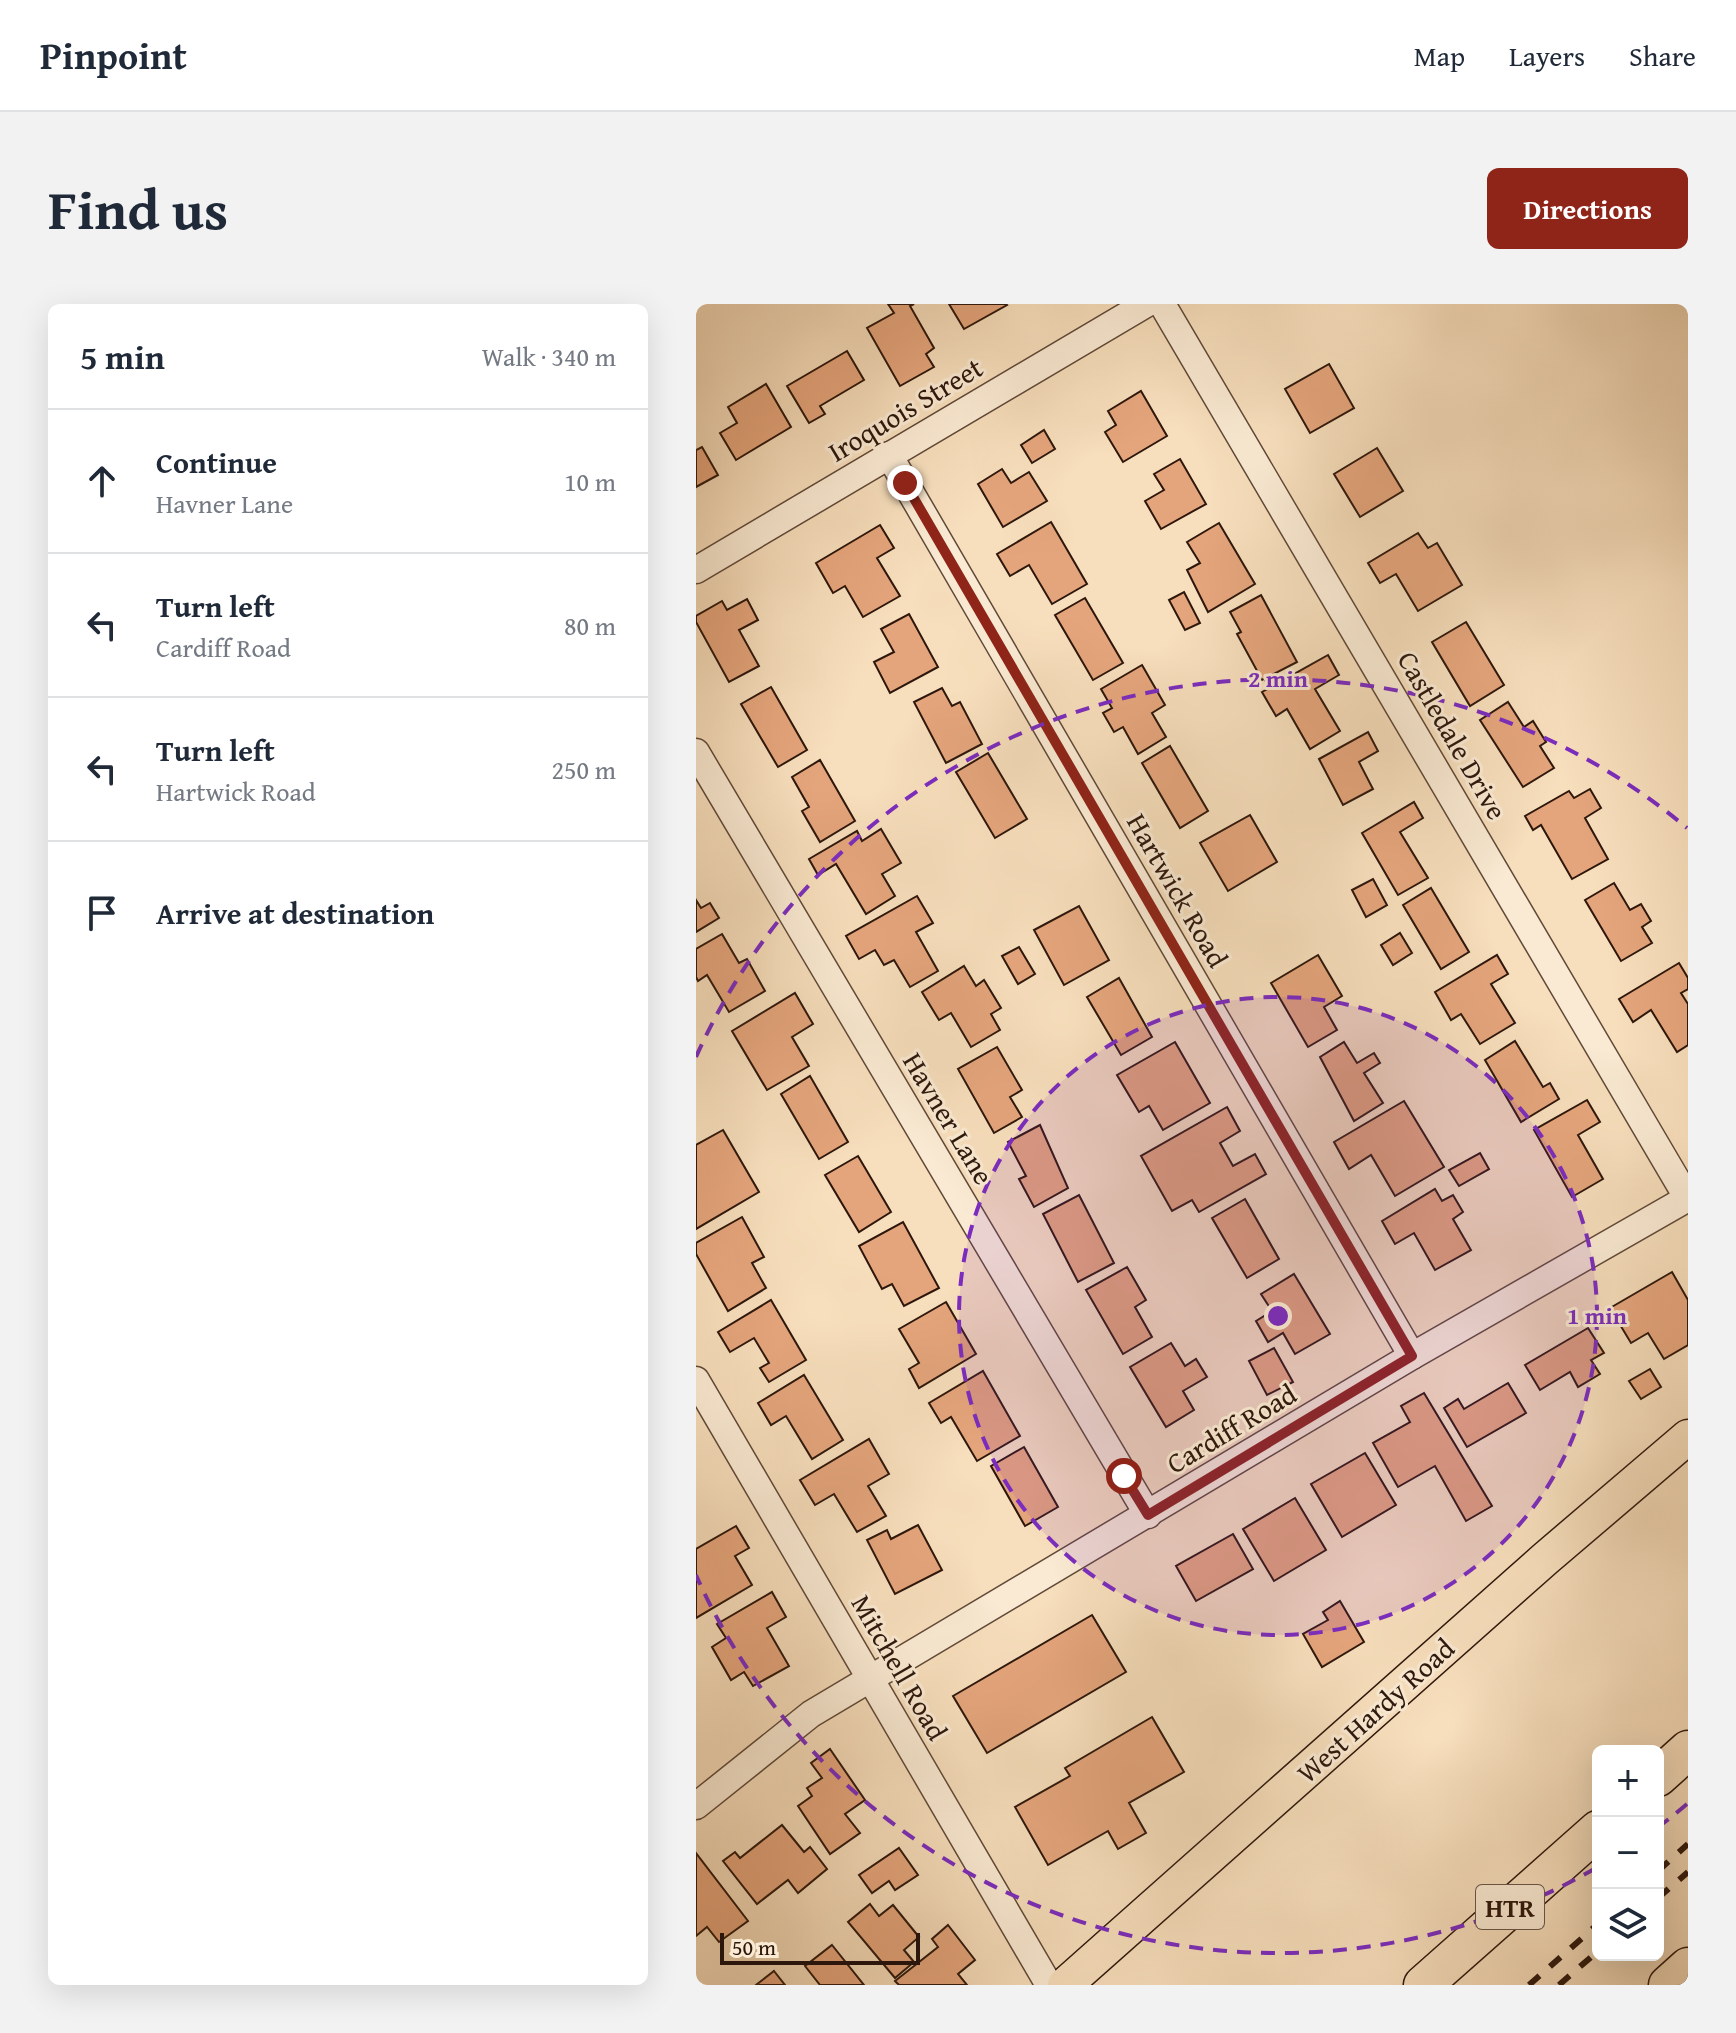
<!DOCTYPE html>
<meta charset="utf-8">
<style>
body{margin:0;font-family:"Gentium Book Plus",serif;background:#f2f2f3;color:#1f2937}
.controls{position:absolute;right:24px;bottom:24px;display:grid;overflow:hidden;border-radius:12px;box-shadow:0 8px 32px #0002}
.controls button{width:72px;height:72px;display:grid;place-items:center;padding:0;border:0;border-bottom:2px solid #e0e1e3;background:#fff;color:#1f2937;font:40px sans-serif}
.scale{position:absolute;left:24px;bottom:20px;width:200px;box-sizing:border-box;padding-left:8px;border:4px solid #2d170c;border-top:0;font-size:22px;line-height:28px;white-space:nowrap;color:#2d170c;-webkit-text-stroke:6px #faead3;paint-order:stroke}
.stop{position:absolute;width:24px;height:24px;margin:-18px;border:6px solid #8f2418;border-radius:50%;background:#fff}
.stop.end{background:#8f2418;border-color:#fff;box-shadow:0 2px 8px #0008}
.list{margin:0;padding:0;list-style:none}
h2{display:flex;justify-content:space-between;align-items:center;height:104px;margin:0;padding:0 32px;font-size:34px}
h2 small{font-size:26px;font-weight:400;color:#747a83}
.list li{display:grid;grid-template-columns:52px 1fr auto;gap:24px;align-items:center;box-sizing:border-box;height:144px;padding:0 32px;border-top:2px solid #e0e1e3}
.list b{display:block;font-size:30px;white-space:nowrap}
.list p{margin:0;font-size:26px;white-space:nowrap;color:#747a83}
.list em{font-size:26px;font-style:normal;color:#747a83}
.icon{flex:none;width:44px;height:44px;fill:none;stroke:currentColor;stroke-width:2;stroke-linecap:round;stroke-linejoin:round}
.map{position:relative;flex:none;width:992px;height:1681px;overflow:hidden;border-radius:12px}
header{display:flex;align-items:center;gap:48px;box-sizing:border-box;height:112px;padding:0 40px;background:#fff;border-bottom:2px solid #e0e1e3}
header strong{font-size:38px}
nav{display:flex;gap:44px;margin-inline-start:auto;font-size:28px}
.intro{display:flex;align-items:center;justify-content:space-between;box-sizing:border-box;height:192px;padding:0 48px}
h1{margin:0;font-size:56px}
.button{padding:20px 36px;border-radius:12px;background:#8f2418;color:#fff;font-size:28px;font-weight:700}
main{display:flex;gap:48px;padding:0 48px}
aside{flex:1;background:#fff;border-radius:12px;box-shadow:0 8px 32px #0002}
.map>svg:first-child{display:block}
.building{fill:#e5a57c;stroke:#2d170c;stroke-width:2}
.lines{fill:none;stroke-linecap:round;stroke-linejoin:round}
.minor-casing{stroke:#604938;stroke-width:29}
.major-casing{stroke:#2d170c;stroke-width:37}
.highway-casing{stroke:#2d170c;stroke-width:41}
.minor{stroke:#faead3;stroke-width:26}
.major{stroke:#f7debc;stroke-width:34}
.highway{stroke:#f7debc;stroke-width:38}
.rail{stroke:#2d170c;stroke-width:6;stroke-dasharray:14 14;stroke-linecap:butt}
.route{stroke:#8f2418;stroke-width:10}
.ring{fill:none;stroke:#7b2cbf;stroke-width:4;stroke-dasharray:14 10}
.labels{text-anchor:middle;dominant-baseline:central;stroke-width:6;stroke-linejoin:round;paint-order:stroke}
.shield{fill:#faead3;stroke:#6a5648;stroke-width:2}
.shield-label{font-size:26px;font-weight:bold;fill:#2d170c}
.street-label{font-size:28px;fill:#2d170c;stroke:#faead3}
.centre{fill:#7b2cbf;stroke:#faead3;stroke-width:4}
.ring-label{font-size:24px;text-anchor:middle;font-weight:bold;fill:#7b2cbf;stroke:#faead3;stroke-width:6;stroke-linejoin:round;paint-order:stroke}
</style>
<header>
<strong>Pinpoint</strong>
<nav><a>Map</a><a>Layers</a><a>Share</a></nav>
</header>
<div class="intro"><h1>Find us</h1><a class="button">Directions</a></div>
<main>
<aside>
<h2>5 min<small>Walk · 340 m</small></h2>
<ul class="list">
<li><svg class="icon" aria-label="ahead" viewBox="0 0 24 24"><path d="M12 20V5M6 11l6-6 6 6"/></svg><div><b>Continue</b><p>Havner Lane</p></div><em>10 m</em></li>
<li><svg class="icon" aria-label="left" viewBox="0 0 24 24"><path d="M17 20v-9H6M10 6l-5 5 5 5"/></svg><div><b>Turn left</b><p>Cardiff Road</p></div><em>80 m</em></li>
<li><svg class="icon" aria-label="left" viewBox="0 0 24 24"><path d="M17 20v-9H6M10 6l-5 5 5 5"/></svg><div><b>Turn left</b><p>Hartwick Road</p></div><em>250 m</em></li>
<li><svg class="icon" aria-label="arrive" viewBox="0 0 24 24"><path d="M6 21V4h12l-3 4 3 4H6"/></svg><div><b>Arrive at destination</b></div></li>
</ul>
</aside>
<div class="map">
<svg width="992" height="1681" viewBox="0 0 992 1681">
<rect width="100%" height="100%" fill="#f7debc"/>
<filter id="stains"><feTurbulence type="fractalNoise" baseFrequency=".0025" numOctaves="4"/><feColorMatrix values="0 0 0 0 .2 0 0 0 0 .09 0 0 0 0 .02 0 0 0 .5 -.17"/></filter>
<radialGradient id="worn" r=".72"><stop offset=".6" stop-color="#630" stop-opacity="0"/><stop offset="1" stop-color="#630" stop-opacity=".3"/></radialGradient>
<g class="building">
<polygon points="192,0 218,0 214,2 238,44 230,50 238,63 204,82 171,24 198,9"/>
<polygon points="253,0 310,0 311,1 268,25"/>
<polygon points="151,47 168,76 124,102 129,110 113,119 91,82"/>
<polygon points="633,60 658,104 614,129 589,85"/>
<polygon points="70,80 95,123 40,156 24,129 41,119 32,103"/>
<polygon points="445,87 471,132 427,158 409,128 420,121 412,107"/>
<polygon points="348,126 359,145 336,159 325,141"/>
<polygon points="6,143 22,171 0,183 0,146"/>
<polygon points="681,144 707,187 664,213 638,170"/>
<polygon points="484,155 510,200 465,225 449,197 468,186 458,170"/>
<polygon points="306,165 315,179 333,168 351,197 307,223 282,180"/>
<polygon points="355,218 391,280 356,300 333,261 314,272 301,250"/>
<polygon points="523,219 559,280 512,308 491,266 504,259 491,238"/>
<polygon points="184,221 198,244 181,254 204,292 167,313 149,282 137,289 120,259"/>
<polygon points="722,229 732,244 741,239 766,281 722,307 700,270 684,279 672,259"/>
<polygon points="488,288 504,319 489,326 473,296"/>
<polygon points="565,291 601,358 566,376 541,330 545,328 534,308"/>
<polygon points="389,294 427,359 397,376 359,311"/>
<polygon points="51,295 62,316 43,326 63,362 33,378 0,318 0,312 26,297 31,306"/>
<polygon points="213,310 242,363 194,389 178,358 198,348 185,325"/>
<polygon points="770,318 808,381 774,402 736,338"/>
<polygon points="632,351 643,371 619,385 644,427 614,445 591,405 580,412 566,388"/>
<polygon points="446,361 469,401 456,409 470,433 442,450 427,423 418,428 407,409 416,404 405,385"/>
<polygon points="75,383 111,446 82,463 45,400"/>
<polygon points="246,384 256,402 264,398 286,440 250,459 218,398"/>
<polygon points="812,398 828,423 837,417 850,438 844,442 858,464 827,483 784,416"/>
<polygon points="672,428 682,447 663,458 677,485 647,501 623,455"/>
<polygon points="474,442 512,507 484,524 446,459"/>
<polygon points="292,449 331,515 299,534 260,468"/>
<polygon points="124,456 159,517 124,538 106,507 113,503 96,473"/>
<polygon points="894,485 905,504 889,514 912,555 876,575 845,521 837,526 829,512 873,487 878,494"/>
<polygon points="718,498 727,514 704,528 732,574 702,591 666,529"/>
<polygon points="554,511 581,558 532,587 504,539"/>
<polygon points="185,525 205,559 186,570 199,592 170,610 140,560 122,571 113,555 161,527 166,537"/>
<polygon points="677,575 691,601 670,613 656,586"/>
<polygon points="918,579 934,606 945,600 955,617 946,623 956,639 925,657 889,596"/>
<polygon points="735,584 773,648 745,665 707,601"/>
<polygon points="221,592 237,619 220,628 242,667 214,683 198,656 188,661 179,646 163,655 150,632"/>
<polygon points="0,596 5,604 14,599 23,614 0,628"/>
<polygon points="383,602 413,656 368,681 338,626"/>
<polygon points="704,629 716,649 697,661 685,641"/>
<polygon points="26,630 43,659 51,655 69,687 33,708 11,671 2,677 0,673 0,645"/>
<polygon points="323,643 339,670 322,680 306,652"/>
<polygon points="622,651 646,692 628,703 641,726 612,743 575,679"/>
<polygon points="801,651 812,670 795,680 819,719 784,740 765,710 755,716 739,688"/>
<polygon points="983,659 992,674 992,685 985,689 992,700 992,741 981,748 955,706 937,718 923,695"/>
<polygon points="268,662 280,682 288,676 305,704 295,710 304,726 275,743 255,709 243,716 226,688"/>
<polygon points="423,674 456,733 425,751 391,693"/>
<polygon points="99,689 117,720 96,733 113,762 71,786 36,727"/>
<polygon points="819,737 847,783 854,779 863,795 825,818 789,756"/>
<polygon points="479,738 514,799 467,826 453,802 443,808 421,771"/>
<polygon points="648,738 661,759 678,749 684,759 668,769 687,799 658,817 624,753"/>
<polygon points="301,743 326,786 314,793 326,813 298,829 262,765"/>
<polygon points="114,772 152,838 123,855 85,790"/>
<polygon points="891,796 904,818 882,831 907,875 876,893 838,826"/>
<polygon points="708,797 748,863 699,892 675,851 653,865 638,838"/>
<polygon points="531,803 544,827 524,839 537,862 559,850 570,870 503,908 496,896 476,907 445,852"/>
<polygon points="344,821 372,884 338,903 323,875 330,872 312,838"/>
<polygon points="27,826 63,888 0,925 0,841"/>
<polygon points="784,849 793,865 763,882 753,866"/>
<polygon points="162,852 195,908 163,928 129,871"/>
<polygon points="739,885 746,897 757,891 767,908 757,915 775,946 739,966 718,929 699,940 686,917"/>
<polygon points="383,891 418,959 382,978 347,910"/>
<polygon points="549,895 583,955 551,974 516,914"/>
<polygon points="46,913 68,953 56,959 70,984 32,1007 0,950 0,939"/>
<polygon points="207,918 243,984 208,1002 196,980 186,985 163,942"/>
<polygon points="431,963 450,996 439,1003 456,1033 427,1050 390,986"/>
<polygon points="976,968 992,996 992,1041 968,1055 952,1029 935,1039 914,1004"/>
<polygon points="598,970 634,1030 599,1050 587,1029 572,1038 560,1017 576,1007 565,990"/>
<polygon points="75,996 110,1056 73,1078 64,1064 73,1059 58,1034 34,1048 22,1028"/>
<polygon points="250,998 280,1050 223,1084 213,1065 223,1059 203,1025"/>
<polygon points="892,1024 908,1049 895,1056 904,1070 882,1083 874,1068 844,1086 829,1061"/>
<polygon points="475,1039 489,1062 500,1055 511,1073 487,1087 498,1106 470,1123 434,1063"/>
<polygon points="578,1044 597,1078 571,1091 553,1057"/>
<polygon points="954,1065 965,1083 945,1095 933,1077"/>
<polygon points="287,1067 324,1132 281,1157 255,1113 245,1119 233,1099"/>
<polygon points="108,1071 147,1136 116,1155 90,1112 75,1121 62,1099"/>
<polygon points="812,1079 830,1109 771,1143 748,1104 762,1095 768,1105"/>
<polygon points="728,1089 796,1202 770,1217 739,1162 702,1183 677,1139 714,1118 705,1102"/>
<polygon points="173,1135 193,1170 172,1182 190,1212 161,1228 138,1190 119,1201 104,1176"/>
<polygon points="328,1143 362,1203 329,1222 295,1162"/>
<polygon points="669,1149 700,1201 646,1233 615,1180"/>
<polygon points="599,1194 630,1246 578,1277 547,1225"/>
<polygon points="222,1221 246,1266 199,1290 171,1236 191,1226 195,1235"/>
<polygon points="40,1222 53,1244 39,1252 56,1281 0,1314 0,1245"/>
<polygon points="537,1230 557,1265 500,1297 480,1262"/>
<polygon points="76,1288 90,1313 71,1324 93,1362 57,1382 48,1368 35,1376 16,1343 30,1334 21,1320"/>
<polygon points="644,1297 668,1338 626,1363 607,1330 632,1316 627,1308"/>
<polygon points="396,1311 430,1368 291,1449 257,1392"/>
<polygon points="456,1413 488,1468 433,1499 450,1529 422,1545 412,1527 352,1561 319,1503 374,1472 369,1464"/>
<polygon points="134,1445 169,1496 149,1510 164,1529 134,1550 102,1502 116,1492 111,1484 126,1474 115,1459"/>
<polygon points="86,1521 108,1548 114,1543 131,1565 102,1589 92,1576 61,1600 27,1557 39,1548 44,1554"/>
<polygon points="203,1544 222,1571 199,1586 193,1577 176,1589 163,1571"/>
<polygon points="0,1549 52,1617 23,1638 11,1623 0,1632"/>
<polygon points="174,1600 183,1612 197,1601 223,1633 208,1646 218,1658 199,1674 152,1618"/>
<polygon points="252,1621 279,1656 262,1670 271,1681 203,1681 199,1677 242,1643 236,1635"/>
<polygon points="136,1641 168,1681 124,1681 109,1662"/>
<polygon points="78,1667 89,1681 60,1681"/>
</g>
<g class="lines">
<g class="minor-casing">
<g id="minor">
<polyline points="466,0 992,895"/>
<polyline points="193,151 716,1052"/>
<polyline points="0,266 450,0"/>
<polyline points="0,448 452,1211"/>
<polyline points="0,1076 353,1681"/>
<polyline points="0,1502 115,1410 716,1052 992,894"/>
</g>
</g>
<g class="major-casing">
<polyline id="major" points="369,1681 849,1255 992,1133"/>
</g>
<g class="highway-casing">
<g id="highway">
<polyline points="962,1473 992,1446"/>
<polyline points="727,1681 902,1526"/>
<polyline points="972,1681 992,1663"/>
</g>
</g>
<use href="#minor" class="minor"/>
<use href="#major" class="major"/>
<use href="#highway" class="highway"/>
<g class="rail">
<polyline points="962,1567 992,1540"/>
<polyline points="962,1594 992,1568"/>
<polyline points="833,1681 902,1620"/>
<polyline points="863,1681 902,1647"/>
</g>
</g>
<g class="lines">
<polyline class="route" points="209,179 716,1052 452,1211 428,1172"/>
</g>
<circle cx="582" cy="1012" r="319" fill="#7b2cbf" fill-opacity=".12"/>
<g class="ring">
<circle cx="582" cy="1012" r="319"/>
<path d="M991 1500A637 637 0 0 1 965 1521M900 1564A637 637 0 0 1 0 1271M0 753A637 637 0 0 1 991 524"/>
</g>
<g class="labels">
<rect class="shield" x="780" y="1581" width="68" height="44" rx="6"/>
<g class="shield-label">
<text x="814" y="1603">HTR</text>
</g>
<g class="street-label">
<text transform="translate(209 105) rotate(-31)">Iroquois Street</text>
<text transform="translate(757 431) rotate(60)">Castledale Drive</text>
<text transform="translate(482 586) rotate(60)">Hartwick Road</text>
<text transform="translate(253 814) rotate(59)">Havner Lane</text>
<text transform="translate(535 1124) rotate(-31)">Cardiff Road</text>
<text transform="translate(204 1363) rotate(60)">Mitchell Road</text>
<text transform="translate(679 1406) rotate(-42)">West Hardy Road</text>
</g>
</g>
<circle cx="582" cy="1012" r="12" class="centre"/>
<g class="ring-label">
<text x="582" y="383">2 min</text>
<text x="901" y="1020">1 min</text>
</g>
<rect width="100%" height="100%" filter="url(#stains)"/>
<rect width="100%" height="100%" fill="url(#worn)"/>
</svg>
<div class="controls">
<button>+</button>
<button>−</button>
<button><svg class="icon" aria-label="layers" viewBox="0 0 24 24"><path d="M12 4l9 5-9 5-9-5zM3 14l9 5 9-5"/></svg></button>
</div>
<div class="scale">50 m</div>
<div class="stop" style="left:428px;top:1172px"></div>
<div class="stop end" style="left:209px;top:179px"></div>
</div>
</main>
